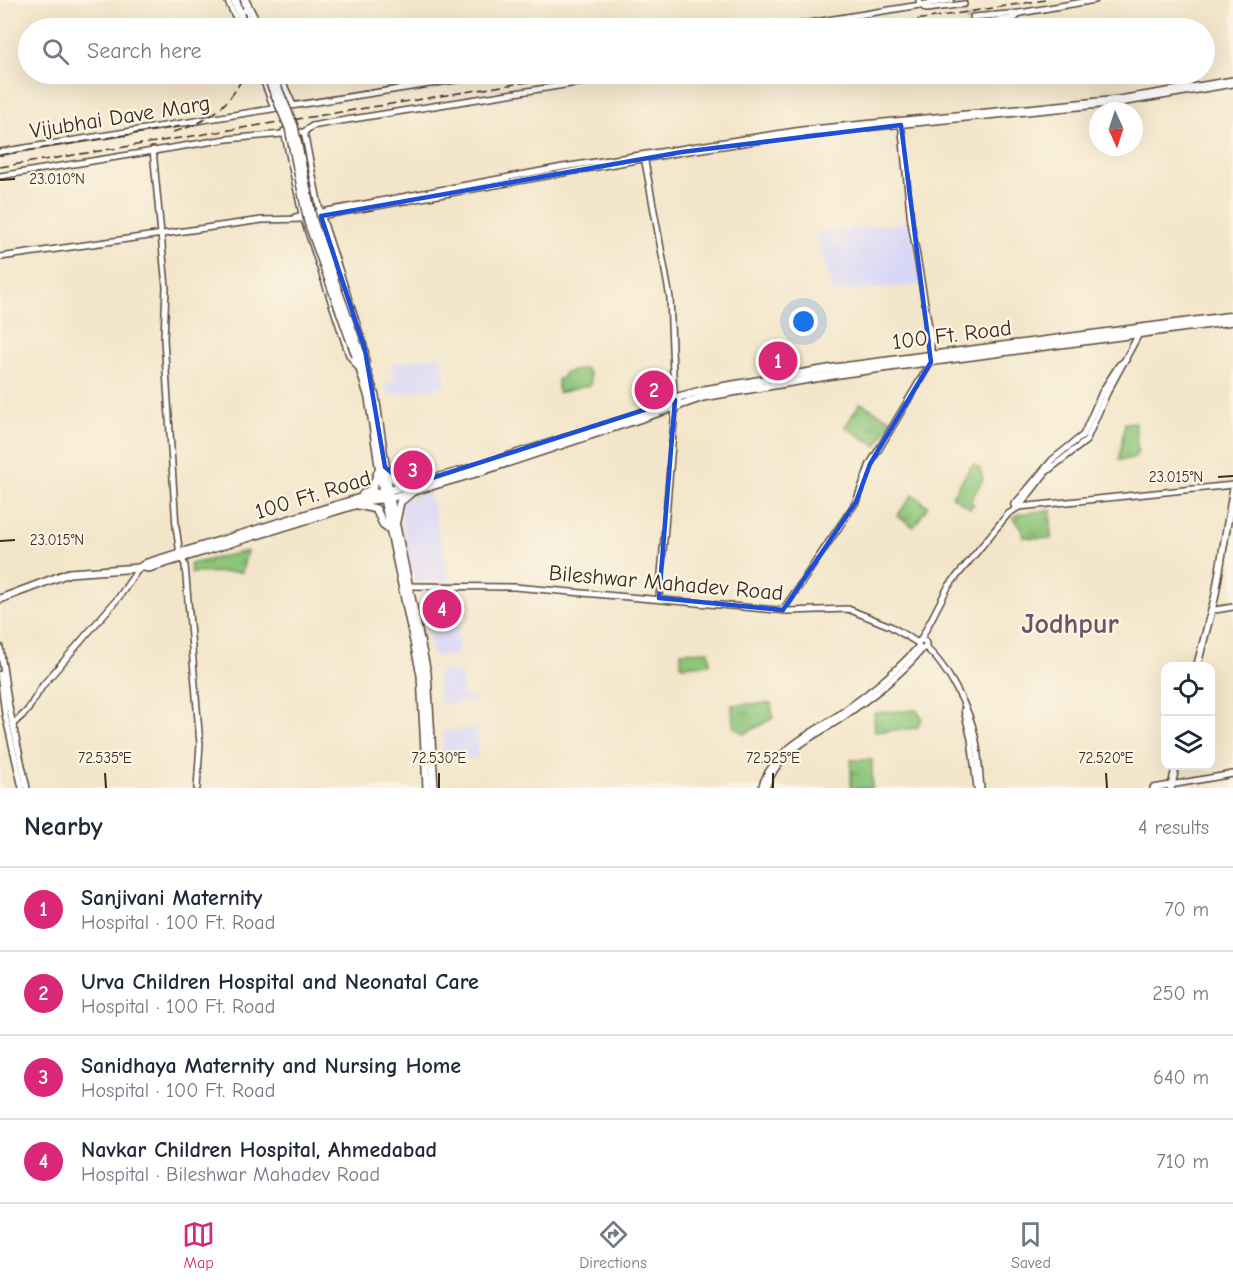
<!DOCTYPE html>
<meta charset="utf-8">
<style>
body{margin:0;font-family:"Comic Neue",sans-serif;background:#f2f2f3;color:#1f2937}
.controls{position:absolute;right:18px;bottom:18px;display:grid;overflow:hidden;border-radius:12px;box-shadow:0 6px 24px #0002}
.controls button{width:54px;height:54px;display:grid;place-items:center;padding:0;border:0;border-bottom:2px solid #e0e1e3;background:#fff;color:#1f2937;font:30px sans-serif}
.compass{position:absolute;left:1089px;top:102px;width:54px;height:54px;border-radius:50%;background:#fff;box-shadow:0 6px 24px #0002;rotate:177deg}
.you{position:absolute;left:804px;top:322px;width:21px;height:21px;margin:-15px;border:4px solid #fff;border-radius:50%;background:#1a73e8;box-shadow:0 0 0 9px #1a73e833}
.badge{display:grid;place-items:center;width:39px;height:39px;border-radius:50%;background:#db2777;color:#fff;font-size:20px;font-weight:700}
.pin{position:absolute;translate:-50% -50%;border:3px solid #fff;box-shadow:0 2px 6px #0006}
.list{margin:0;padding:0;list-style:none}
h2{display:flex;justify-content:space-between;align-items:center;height:78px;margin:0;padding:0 24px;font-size:26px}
h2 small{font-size:20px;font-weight:400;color:#747a83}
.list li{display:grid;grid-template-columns:39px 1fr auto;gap:18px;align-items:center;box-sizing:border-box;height:84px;padding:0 24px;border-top:2px solid #e0e1e3}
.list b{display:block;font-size:22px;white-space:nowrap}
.list p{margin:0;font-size:20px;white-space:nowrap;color:#747a83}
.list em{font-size:20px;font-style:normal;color:#747a83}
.icon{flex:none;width:33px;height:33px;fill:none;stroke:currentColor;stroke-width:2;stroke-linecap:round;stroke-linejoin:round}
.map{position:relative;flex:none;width:1233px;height:788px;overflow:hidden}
.search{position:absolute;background:#fff;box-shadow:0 6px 24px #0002;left:18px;right:18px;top:18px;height:66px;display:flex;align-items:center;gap:15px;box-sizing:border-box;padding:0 21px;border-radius:33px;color:#747a83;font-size:22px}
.sheet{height:414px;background:#fff}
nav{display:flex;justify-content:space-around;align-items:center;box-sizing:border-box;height:84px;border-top:2px solid #e0e1e3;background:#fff;font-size:16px;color:#747a83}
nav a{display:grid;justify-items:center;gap:3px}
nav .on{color:#db2777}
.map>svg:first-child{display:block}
.built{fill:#d9d7f7}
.grass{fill:#8dc579;stroke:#64784c;stroke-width:1.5}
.park{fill:url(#park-tufts);stroke:#64784c;stroke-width:1.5}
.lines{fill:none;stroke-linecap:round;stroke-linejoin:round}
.tertiary-tunnel{stroke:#cec0a7;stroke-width:5;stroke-dasharray:5 2.5;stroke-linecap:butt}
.tertiary-casing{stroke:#574638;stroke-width:8}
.secondary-casing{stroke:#574638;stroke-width:9}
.primary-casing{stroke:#574638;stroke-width:10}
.tertiary{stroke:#fff;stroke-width:5}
.secondary{stroke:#fff;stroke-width:6}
.primary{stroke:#fff;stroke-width:7}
.rail{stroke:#3b2a1e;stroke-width:1.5;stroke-dasharray:9 4.5;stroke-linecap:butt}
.primary-bridge-casing{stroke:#574638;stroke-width:10;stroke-linecap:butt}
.primary-bridge{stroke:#fff;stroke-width:7}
.marked{fill:none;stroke:#1d4ed8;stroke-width:4.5;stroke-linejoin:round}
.ticks{fill:none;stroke:#3b2a1e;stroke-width:2}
.labels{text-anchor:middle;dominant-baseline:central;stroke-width:4.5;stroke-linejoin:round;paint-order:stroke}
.street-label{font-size:22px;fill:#3b2a1e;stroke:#fcf5e5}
.district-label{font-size:28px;font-weight:bold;fill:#6a5365;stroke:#fcf5e5}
.ticks-label{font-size:15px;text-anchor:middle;fill:#3b2a1e;stroke:#fcf5e5;stroke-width:4.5;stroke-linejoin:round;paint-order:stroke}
</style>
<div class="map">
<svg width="1233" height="788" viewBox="0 0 1233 788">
<defs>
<pattern id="park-tufts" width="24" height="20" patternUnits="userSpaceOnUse" patternTransform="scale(1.5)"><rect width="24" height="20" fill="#8dc579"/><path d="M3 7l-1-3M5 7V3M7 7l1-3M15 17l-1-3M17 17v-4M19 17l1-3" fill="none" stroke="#74a063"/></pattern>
</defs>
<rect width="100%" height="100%" fill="#fcf5e5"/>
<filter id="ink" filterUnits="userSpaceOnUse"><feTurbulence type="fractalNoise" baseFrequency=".0167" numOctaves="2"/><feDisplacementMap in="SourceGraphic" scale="12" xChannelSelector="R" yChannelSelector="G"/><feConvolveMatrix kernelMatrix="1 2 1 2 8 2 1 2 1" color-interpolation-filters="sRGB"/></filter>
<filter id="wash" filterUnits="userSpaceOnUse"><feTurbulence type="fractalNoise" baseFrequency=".008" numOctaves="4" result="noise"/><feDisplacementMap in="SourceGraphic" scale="24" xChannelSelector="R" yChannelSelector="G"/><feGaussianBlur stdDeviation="1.35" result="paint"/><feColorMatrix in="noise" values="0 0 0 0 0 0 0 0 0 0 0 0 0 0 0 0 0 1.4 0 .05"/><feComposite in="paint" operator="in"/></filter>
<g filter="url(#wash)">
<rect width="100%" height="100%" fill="#f3e5c9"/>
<g class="built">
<polygon points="911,222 921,285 833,292 816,232"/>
<polygon points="441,355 446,386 387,396 385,382 394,381 391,364"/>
<polygon points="429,491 435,516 450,582 414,582 400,511 402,501"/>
<polygon points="419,591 457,591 458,656 433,656"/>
<polygon points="437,672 461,672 463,696 473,697 473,701 440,705"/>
<polygon points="477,728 478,758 442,761 443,731"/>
</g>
<g class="grass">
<polygon points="585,368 590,375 591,385 558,393 558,379 564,377 564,373"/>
<polygon points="1135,422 1138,452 1134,458 1119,460 1125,423"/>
<polygon points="973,464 980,469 983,480 970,501 974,504 970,508 952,496"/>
<polygon points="709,651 710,664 681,666 681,652"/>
<polygon points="916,710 922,717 917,728 875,732 874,713"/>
</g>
<g class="park">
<polygon points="860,403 892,420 877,446 845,427"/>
<polygon points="913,494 928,506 914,527 897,516"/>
<polygon points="1051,510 1051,539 1024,537 1022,528 1013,518 1018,514"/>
<polygon points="247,551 242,572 191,573 190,564"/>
<polygon points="771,703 773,718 744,734 733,726 732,705"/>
<rect x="851" y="760" width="21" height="28"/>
</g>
</g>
<g filter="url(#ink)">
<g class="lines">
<polyline class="tertiary-tunnel" points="964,4 969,17 973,17"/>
<g class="tertiary-casing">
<g id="tertiary">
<polyline points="227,0 241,28"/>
<polyline points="246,0 260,28"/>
<polyline points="919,0 920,5 927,9 964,4"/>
<polyline points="973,17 1020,13"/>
<polyline points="778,28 951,0"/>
<polyline points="944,28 1015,18 1020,13 1095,0"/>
<polyline points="261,74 274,108"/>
<polyline points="279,74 293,105"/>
<polyline points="284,131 302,214 349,355 357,366"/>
<polyline points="304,132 320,211 365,349 366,363"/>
<polyline points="153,150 166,287 164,339 176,527 180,554 185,565 200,744 197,788"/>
<polyline points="0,152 493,74"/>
<polyline points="644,156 670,298 674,398"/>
<polyline points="0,176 227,139 304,132 312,126 334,122 633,74"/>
<polyline points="295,217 563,167 802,130 1119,99 1233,80"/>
<polyline points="0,257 262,220 303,219 682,152 803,134 1120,103 1233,84"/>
<polyline points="1014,504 1019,507 1233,485"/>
<polyline points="1014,505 1052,460 1083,435 1103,390 1119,365 1126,360"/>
<polyline points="407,586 514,587 788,611 848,609 890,626 918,643"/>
<polyline points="659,598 675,409"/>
<polyline points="783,610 856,502 870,464 931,362 931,339 911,222 901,121"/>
<polyline points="1215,610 1233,607"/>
<circle cx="922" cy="644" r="4"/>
<polyline points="920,641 948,587 1008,514 1019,507 1046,472 1086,441 1107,393 1140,332"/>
<polyline points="0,647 9,707 27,788"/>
<path d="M 925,647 C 946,664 970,710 975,736 C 979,753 979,771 981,788"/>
<polyline points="0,674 5,714 22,788"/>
<polyline points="964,710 971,739 977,788"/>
<polyline points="13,724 27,711 43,685 119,597 139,568"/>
<path d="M 761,788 C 774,748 809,736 841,713 C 868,694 896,672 918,647"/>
<path d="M 766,788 C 778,750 812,739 842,718 C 870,698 902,675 923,648"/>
<polyline points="1153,788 1233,774"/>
</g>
</g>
<g class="secondary-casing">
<g id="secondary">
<polyline points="1197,666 1215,597 1233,490"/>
<polyline points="1171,788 1176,766"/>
</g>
</g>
<g class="primary-casing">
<g id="primary">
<polyline points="234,0 247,28"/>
<polyline points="240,0 253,28"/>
<polyline points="361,354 375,396 390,498 427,673 434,788"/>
<polyline points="356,356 369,398 384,499 421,675 427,788"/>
<polyline points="677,399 679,406 672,408 669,404 671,399 704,390 834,368 1233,316"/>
<polyline points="680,405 703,397 845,373 1233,321"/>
<polyline points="385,467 396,481 407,486"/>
<polyline points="363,494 372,489 378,472"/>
<polyline points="358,505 376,509 383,524 391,530"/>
<polyline points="396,521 400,502 411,493"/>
<polyline points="144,567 149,568 371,500 390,498 476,473 672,408"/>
<polyline points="0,599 69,573 139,568 147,563 370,495 459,472 627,419 669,402"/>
</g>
</g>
<use href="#tertiary" class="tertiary"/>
<use href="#secondary" class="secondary"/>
<use href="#primary" class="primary"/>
<g class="rail">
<polyline points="240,0 249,28"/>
<polyline points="864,28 1045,0"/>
<path d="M 173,132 C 206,124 231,105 244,74"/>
<polyline points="0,155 181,126"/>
<polyline points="0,167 577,74"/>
</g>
<g class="primary-bridge-casing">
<g id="primary-bridge">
<polyline points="266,74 289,128 308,222 356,356"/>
<polyline points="272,74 294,126 313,221 361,354"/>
</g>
</g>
<use href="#primary-bridge" class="primary-bridge"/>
</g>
</g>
<path class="marked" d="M 901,125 L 931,362 L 870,464 L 856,502 L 783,610 L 659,598 L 675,400 L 407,486 L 385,467 L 365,350 L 321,216 L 682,152 Z"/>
<path class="ticks" d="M 0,180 L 15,179M 1218,477 L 1233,476M 0,541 L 15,540M 105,773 L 106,788M 439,773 L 439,788M 773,773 L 773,788M 1106,773 L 1107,788"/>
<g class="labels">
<g class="street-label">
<text transform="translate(120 117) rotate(-9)">Vijubhai Dave Marg</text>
<text transform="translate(952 335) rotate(-7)">100 Ft. Road</text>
<text transform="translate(313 495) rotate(-17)">100 Ft. Road</text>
<text transform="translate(666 583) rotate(5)">Bileshwar Mahadev Road</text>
</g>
<g class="district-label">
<text x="1070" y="624">Jodhpur</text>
</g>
</g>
<g class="ticks-label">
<text x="57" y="184">23.010°N</text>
<text x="1176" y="482">23.015°N</text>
<text x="57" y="545">23.015°N</text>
<text x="105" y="763">72.535°E</text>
<text x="439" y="763">72.530°E</text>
<text x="773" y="763">72.525°E</text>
<text x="1106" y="763">72.520°E</text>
</g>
</svg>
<div class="controls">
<button><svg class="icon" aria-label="locate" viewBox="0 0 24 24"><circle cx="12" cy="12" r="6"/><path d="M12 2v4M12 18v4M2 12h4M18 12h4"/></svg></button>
<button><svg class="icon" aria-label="layers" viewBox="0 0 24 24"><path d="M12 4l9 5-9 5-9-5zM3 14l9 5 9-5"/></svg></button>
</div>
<svg class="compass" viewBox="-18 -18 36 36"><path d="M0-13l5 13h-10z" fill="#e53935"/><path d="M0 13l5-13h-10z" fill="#747a83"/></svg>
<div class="you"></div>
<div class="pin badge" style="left:778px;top:361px">1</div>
<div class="pin badge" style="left:654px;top:390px">2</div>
<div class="pin badge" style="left:413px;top:470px">3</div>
<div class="pin badge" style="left:442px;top:609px">4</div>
<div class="search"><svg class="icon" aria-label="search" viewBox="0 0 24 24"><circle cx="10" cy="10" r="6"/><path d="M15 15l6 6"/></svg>Search here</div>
</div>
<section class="sheet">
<h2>Nearby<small>4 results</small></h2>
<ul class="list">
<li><span class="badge">1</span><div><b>Sanjivani Maternity</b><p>Hospital · 100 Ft. Road</p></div><em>70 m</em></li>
<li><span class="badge">2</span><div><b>Urva Children Hospital and Neonatal Care</b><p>Hospital · 100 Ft. Road</p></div><em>250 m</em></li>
<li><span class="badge">3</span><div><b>Sanidhaya Maternity and Nursing Home</b><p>Hospital · 100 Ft. Road</p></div><em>640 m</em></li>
<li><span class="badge">4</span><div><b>Navkar Children Hospital, Ahmedabad</b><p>Hospital · Bileshwar Mahadev Road</p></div><em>710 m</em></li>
</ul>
</section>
<nav>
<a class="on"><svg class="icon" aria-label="map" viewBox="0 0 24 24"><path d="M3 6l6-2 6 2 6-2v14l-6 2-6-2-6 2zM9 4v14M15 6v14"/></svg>Map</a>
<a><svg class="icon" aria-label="directions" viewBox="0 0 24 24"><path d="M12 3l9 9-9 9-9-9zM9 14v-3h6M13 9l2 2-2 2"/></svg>Directions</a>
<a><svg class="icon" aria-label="saved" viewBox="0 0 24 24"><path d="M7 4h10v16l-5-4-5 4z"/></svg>Saved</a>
</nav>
